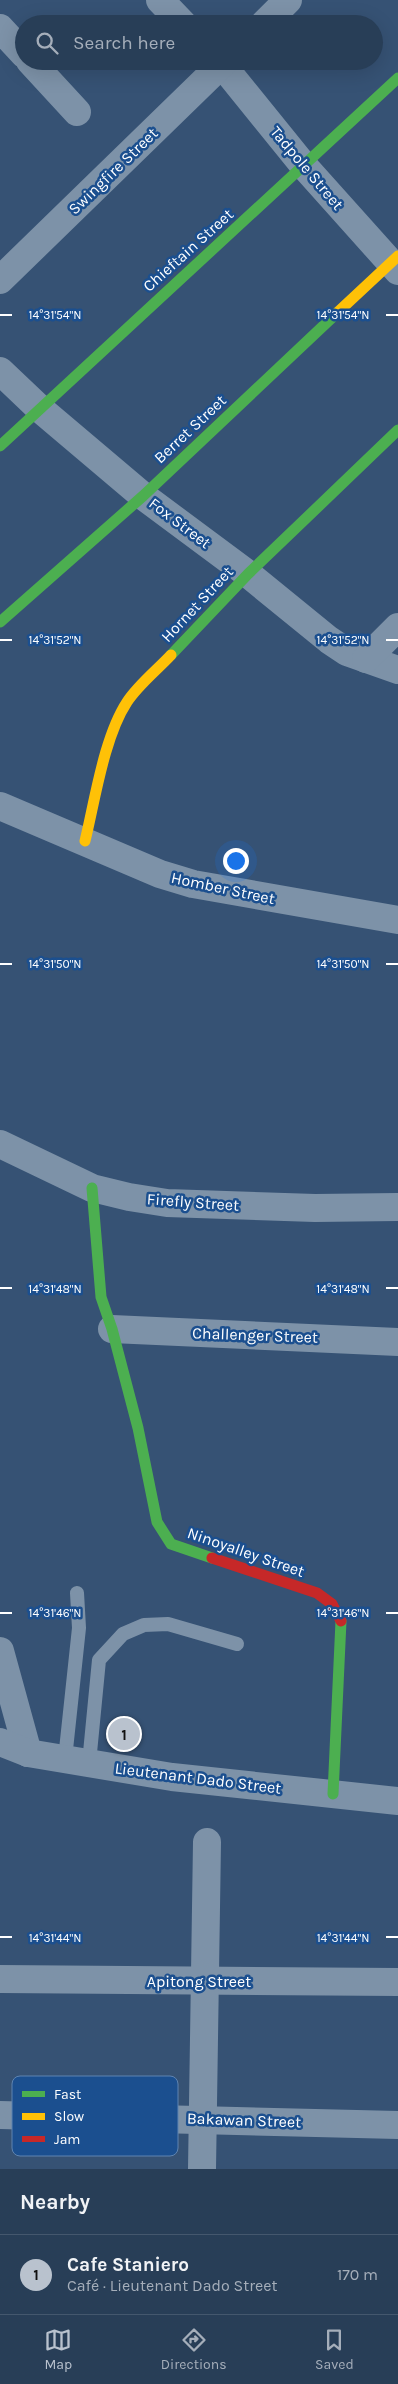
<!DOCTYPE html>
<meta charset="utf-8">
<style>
body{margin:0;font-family:Karla,sans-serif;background:#344961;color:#f1f3f6}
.you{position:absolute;left:235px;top:860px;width:18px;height:18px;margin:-12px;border:4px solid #fff;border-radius:50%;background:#1a73e8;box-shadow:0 0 0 8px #1a73e833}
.badge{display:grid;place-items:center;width:32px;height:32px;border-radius:50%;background:#b9c2ce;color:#111;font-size:16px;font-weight:700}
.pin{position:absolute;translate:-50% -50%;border:2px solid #fff;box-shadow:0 1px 5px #0006}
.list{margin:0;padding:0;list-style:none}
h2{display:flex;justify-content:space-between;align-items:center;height:65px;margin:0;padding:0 20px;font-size:21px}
h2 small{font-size:16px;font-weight:400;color:#a5aeba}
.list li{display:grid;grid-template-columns:32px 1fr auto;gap:15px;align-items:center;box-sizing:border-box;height:80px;padding:0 20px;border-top:1px solid #44576d}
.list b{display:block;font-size:19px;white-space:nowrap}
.list p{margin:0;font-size:16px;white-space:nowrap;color:#a5aeba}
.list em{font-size:16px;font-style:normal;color:#a5aeba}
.icon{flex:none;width:28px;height:28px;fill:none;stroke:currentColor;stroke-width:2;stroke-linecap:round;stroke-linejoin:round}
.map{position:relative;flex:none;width:398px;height:2169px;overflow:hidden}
.search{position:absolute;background:#283e57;box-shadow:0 5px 20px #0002;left:15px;right:15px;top:15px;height:55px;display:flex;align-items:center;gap:12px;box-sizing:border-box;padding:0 18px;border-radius:28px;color:#a5aeba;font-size:19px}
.sheet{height:145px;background:#283e57}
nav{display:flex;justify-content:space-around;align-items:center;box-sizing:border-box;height:70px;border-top:1px solid #44576d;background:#283e57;font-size:14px;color:#a5aeba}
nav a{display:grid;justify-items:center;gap:2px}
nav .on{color:#b9c2ce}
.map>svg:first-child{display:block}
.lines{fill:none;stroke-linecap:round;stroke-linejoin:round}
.lane{stroke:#7d92a8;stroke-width:14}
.street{stroke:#7d92a8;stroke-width:28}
.fast{stroke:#4caf50;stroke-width:11}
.slow{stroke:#ffc107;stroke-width:11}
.jam{stroke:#c62828;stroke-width:11}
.ticks{fill:none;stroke:#fff;stroke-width:2}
.labels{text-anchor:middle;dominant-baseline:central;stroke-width:5;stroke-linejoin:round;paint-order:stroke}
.street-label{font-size:16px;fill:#fff;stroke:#1b4f8f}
.key{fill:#1b4f8f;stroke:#5f84b1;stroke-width:1}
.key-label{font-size:14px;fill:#fff}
.ticks-label{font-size:12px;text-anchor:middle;fill:#fff;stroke:#1b4f8f;stroke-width:5;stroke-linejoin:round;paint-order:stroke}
</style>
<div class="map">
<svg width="398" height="2169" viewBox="0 0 398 2169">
<rect width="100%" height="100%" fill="#365274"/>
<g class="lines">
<g class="lane">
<polyline points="65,1759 79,1628 77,1593"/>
<polyline points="89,1763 99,1660 123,1634 144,1625 168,1624 237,1644"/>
</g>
<g class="street">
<polyline points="160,0 183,24"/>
<polyline points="264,24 288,0"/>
<polyline points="0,28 24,54"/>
<polyline points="30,61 77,112"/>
<polyline points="219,61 304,166 398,271"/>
<polyline points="0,280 225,61"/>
<polyline points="0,371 39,408 143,496 248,574 329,640 347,652 398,670"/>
<polyline points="366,659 398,627"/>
<polyline points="0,806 160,874 193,884 398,920"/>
<polyline points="0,1144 92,1188 129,1197 167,1203 315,1208 398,1207"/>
<polyline points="112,1329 398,1342"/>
<polyline points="0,1651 28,1753"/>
<polyline points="0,1742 28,1753 172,1777 398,1801"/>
<polyline points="0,1979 398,1982"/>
<polyline points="0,2115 398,2125"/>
<polyline points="202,2169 207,1842"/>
</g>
<g class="fast">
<polyline points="0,446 398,78"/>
<polyline points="0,622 143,496 338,312"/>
<polyline points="171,655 248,574 398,430"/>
<polyline points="92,1188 101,1297 112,1329 138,1428 157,1522 171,1544 212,1558"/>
<polyline points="333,1794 341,1621"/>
</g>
<g class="slow">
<polyline points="338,312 398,256"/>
<path d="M 85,841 C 95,800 104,737 127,702 C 138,685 157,670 171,655"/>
</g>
<polyline class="jam" points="212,1558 317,1593 332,1604 341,1621"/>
</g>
<path class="ticks" d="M 0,315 L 12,315M 386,315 L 398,315M 0,640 L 12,640M 386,640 L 398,640M 0,964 L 12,964M 386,964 L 398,964M 0,1288 L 12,1288M 386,1288 L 398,1288M 0,1613 L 12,1613M 386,1613 L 398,1613M 0,1937 L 12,1937M 386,1937 L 398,1937"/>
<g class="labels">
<g class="street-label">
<text transform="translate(307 168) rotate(50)">Tadpole Street</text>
<text transform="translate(113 171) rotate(-44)">Swingfire Street</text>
<text transform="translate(188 250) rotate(-42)">Chieftain Street</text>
<text transform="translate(190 429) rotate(-43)">Berret Street</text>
<text transform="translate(180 523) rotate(37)">Fox Street</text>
<text transform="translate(197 604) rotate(-47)">Hornet Street</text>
<text transform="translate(223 888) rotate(12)">Homber Street</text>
<text transform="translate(193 1202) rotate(4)">Firefly Street</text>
<text transform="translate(255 1335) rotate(2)">Challenger Street</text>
<text transform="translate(246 1552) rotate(19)">Ninoyalley Street</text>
<text transform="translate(198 1778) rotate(7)">Lieutenant Dado Street</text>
<text x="199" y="1981">Apitong Street</text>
<text transform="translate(244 2120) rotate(2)">Bakawan Street</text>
</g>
</g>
<rect x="12" y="2076" width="166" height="80" rx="8" class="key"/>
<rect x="22" y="2091" width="23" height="6" fill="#4caf50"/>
<rect x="22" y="2113" width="23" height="7" fill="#ffc107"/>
<rect x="22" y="2136" width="23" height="6" fill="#c62828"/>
<g class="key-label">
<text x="54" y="2099">Fast</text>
<text x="54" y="2121">Slow</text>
<text x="54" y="2144">Jam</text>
</g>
<g class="ticks-label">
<text x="55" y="319">14°31'54"N</text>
<text x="343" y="319">14°31'54"N</text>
<text x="55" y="644">14°31'52"N</text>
<text x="343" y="644">14°31'52"N</text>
<text x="55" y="968">14°31'50"N</text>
<text x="343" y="968">14°31'50"N</text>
<text x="55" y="1293">14°31'48"N</text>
<text x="343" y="1293">14°31'48"N</text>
<text x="55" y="1617">14°31'46"N</text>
<text x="343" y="1617">14°31'46"N</text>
<text x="55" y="1942">14°31'44"N</text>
<text x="343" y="1942">14°31'44"N</text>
</g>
</svg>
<div class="you"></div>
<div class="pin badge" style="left:124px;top:1734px">1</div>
<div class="search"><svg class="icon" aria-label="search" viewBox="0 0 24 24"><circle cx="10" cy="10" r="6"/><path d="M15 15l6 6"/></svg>Search here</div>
</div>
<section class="sheet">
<h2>Nearby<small></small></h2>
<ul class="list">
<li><span class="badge">1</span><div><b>Cafe Staniero</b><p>Café · Lieutenant Dado Street</p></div><em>170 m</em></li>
</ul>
</section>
<nav>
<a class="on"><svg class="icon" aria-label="map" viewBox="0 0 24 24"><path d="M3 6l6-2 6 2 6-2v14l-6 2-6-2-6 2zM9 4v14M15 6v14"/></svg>Map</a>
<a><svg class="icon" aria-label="directions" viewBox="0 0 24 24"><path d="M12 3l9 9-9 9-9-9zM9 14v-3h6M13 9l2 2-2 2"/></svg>Directions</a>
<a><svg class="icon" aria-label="saved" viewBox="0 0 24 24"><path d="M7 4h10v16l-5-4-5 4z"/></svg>Saved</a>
</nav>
